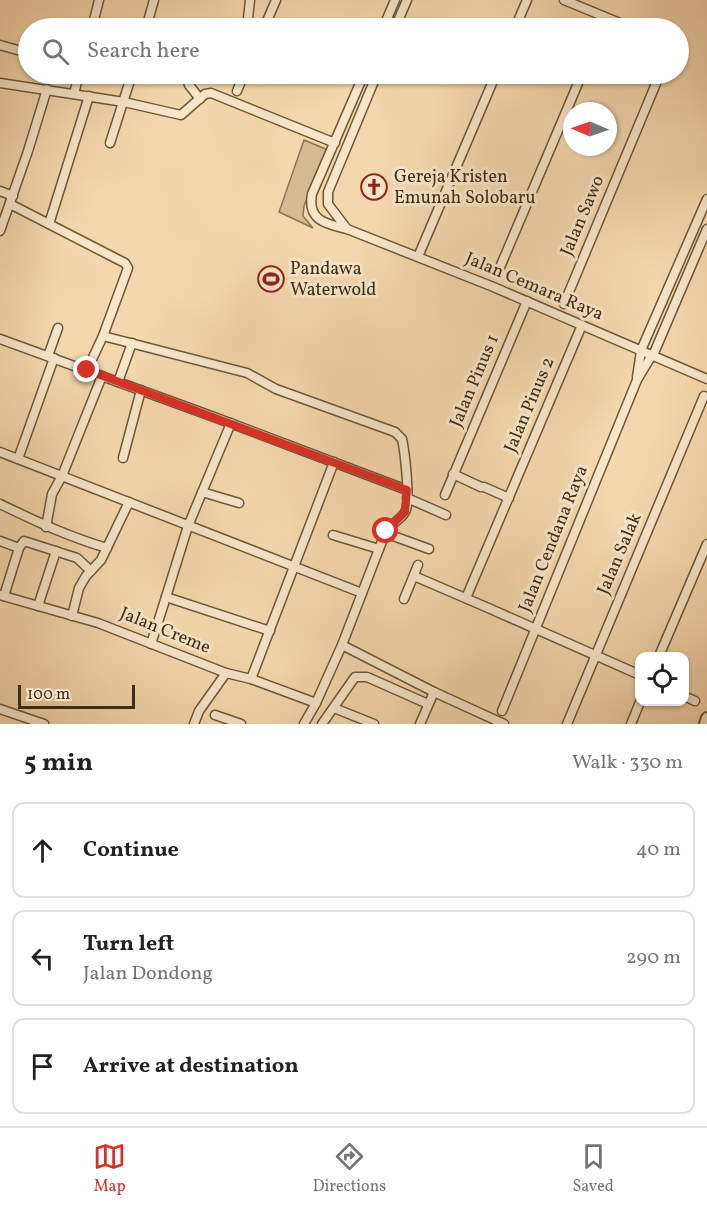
<!DOCTYPE html>
<meta charset="utf-8">
<style>
body{margin:0;font-family:Vollkorn,serif;background:#f2f2f2;color:#202124}
.controls{position:absolute;right:18px;bottom:18px;display:grid;overflow:hidden;border-radius:12px;box-shadow:0 2px 4px #0004}
.controls button{width:54px;height:54px;display:grid;place-items:center;padding:0;border:0;border-bottom:2px solid #e0e0e0;background:#fff;color:#202124;font:30px sans-serif}
.compass{position:absolute;left:563px;top:102px;width:54px;height:54px;border-radius:50%;background:#fff;box-shadow:0 2px 4px #0004;rotate:272deg}
.scale{position:absolute;left:18px;bottom:15px;width:117px;box-sizing:border-box;padding-left:6px;border:3px solid #3f2d14;border-top:0;font-size:16px;line-height:21px;white-space:nowrap;color:#3f2d14;-webkit-text-stroke:4px #f8e5ca;paint-order:stroke}
.stop{position:absolute;width:18px;height:18px;margin:-14px;border:4px solid #d93025;border-radius:50%;background:#fff}
.stop.end{background:#d93025;border-color:#fff;box-shadow:0 2px 6px #0008}
.list{margin:0;padding:0;list-style:none}
h2{display:flex;justify-content:space-between;align-items:center;height:78px;margin:0;padding:0 24px;font-size:26px}
h2 small{font-size:20px;font-weight:400;color:#757577}
.list li{display:grid;grid-template-columns:39px 1fr auto;gap:18px;align-items:center;box-sizing:border-box;height:96px;margin:0 12px 12px;padding:0 12px;border:2px solid #e0e0e0;border-radius:12px}
.list b{display:block;font-size:22px;white-space:nowrap}
.list p{margin:0;font-size:20px;white-space:nowrap;color:#757577}
.list em{font-size:20px;font-style:normal;color:#757577}
.icon{flex:none;width:33px;height:33px;fill:none;stroke:currentColor;stroke-width:2;stroke-linecap:round;stroke-linejoin:round}
.map{position:relative;flex:none;width:707px;height:724px;overflow:hidden}
.search{position:absolute;background:#fff;box-shadow:0 2px 4px #0004;left:18px;right:18px;top:18px;height:66px;display:flex;align-items:center;gap:15px;box-sizing:border-box;padding:0 21px;border-radius:33px;color:#757577;font-size:22px}
.sheet{height:402px;background:#fff}
nav{display:flex;justify-content:space-around;align-items:center;box-sizing:border-box;height:84px;border-top:2px solid #e0e0e0;background:#fff;font-size:16px;color:#757577}
nav a{display:grid;justify-items:center;gap:3px}
nav .on{color:#d93025}
.map>svg:first-child{display:block}
.green{fill:#d6ba93;stroke:#8a7454;stroke-width:1.5}
.lines{fill:none;stroke-linecap:round;stroke-linejoin:round}
.minor-casing{stroke:#6c583a;stroke-width:11}
.tertiary-casing{stroke:#6c583a;stroke-width:14}
.minor{stroke:#f8e5ca;stroke-width:8}
.tertiary{stroke:#f8e5ca;stroke-width:10}
.route{stroke:#d93025;stroke-width:8}
.labels{text-anchor:middle;dominant-baseline:central;stroke-width:6;stroke-linejoin:round;paint-order:stroke}
.poi-label{font-size:18px;fill:#3f2d14;stroke:#f8e5ca;text-anchor:start}
.street-label{font-size:18px;fill:#3f2d14;stroke:#f8e5ca}
</style>
<div class="map">
<svg width="707" height="724" viewBox="0 0 707 724">
<rect width="100%" height="100%" fill="#f5d7ad"/>
<filter id="stains"><feTurbulence type="fractalNoise" baseFrequency=".00333" numOctaves="4"/><feColorMatrix values="0 0 0 0 .2 0 0 0 0 .09 0 0 0 0 .02 0 0 0 .5 -.17"/></filter>
<radialGradient id="worn" r=".72"><stop offset=".6" stop-color="#630" stop-opacity="0"/><stop offset="1" stop-color="#630" stop-opacity=".3"/></radialGradient>
<polygon class="green" points="304,140 328,150 304,206 303,216 313,228 279,212"/>
<g class="lines">
<g class="minor-casing">
<g id="minor">
<polyline points="564,0 632,28"/>
<polyline points="92,28 99,0"/>
<polyline points="146,28 154,0"/>
<polyline points="247,28 250,0"/>
<polyline points="264,28 276,0"/>
<polyline points="383,28 395,0"/>
<polyline points="395,28 407,0"/>
<polyline points="515,28 527,0"/>
<polyline points="601,28 606,18"/>
<polyline points="0,45 28,53"/>
<polyline points="185,74 189,85 200,99"/>
<path d="M 364,74 L 312,194 C 307,221 327,224 347,229 L 491,286 L 707,379"/>
<polyline points="0,83 124,102 181,115 205,94 211,93 335,143"/>
<polyline points="237,91 244,74"/>
<polyline points="74,94 79,74"/>
<polyline points="110,143 132,74"/>
<polyline points="0,191 13,196"/>
<polyline points="10,204 117,259 125,263 128,268 103,336 87,370"/>
<polyline points="49,224 89,96"/>
<polyline points="347,229 328,204 328,192 377,74"/>
<polyline points="0,231 28,151 47,89"/>
<polyline points="420,252 496,74"/>
<polyline points="498,272 582,74"/>
<polyline points="564,304 660,74"/>
<path d="M 103,336 L 247,373 L 276,389 L 395,432 L 402,439 C 405,453 410,498 406,510 C 403,519 391,523 386,531 L 342,645 L 316,703 L 304,724"/>
<polyline points="0,339 214,417 407,490"/>
<polyline points="642,348 707,199"/>
<polyline points="654,353 707,229"/>
<polyline points="48,356 58,328"/>
<polyline points="637,377 641,351"/>
<polyline points="118,382 132,343"/>
<polyline points="231,423 188,526 166,597 270,631"/>
<polyline points="0,452 362,593"/>
<polyline points="123,458 141,390"/>
<polyline points="18,459 54,358"/>
<polyline points="453,474 481,487"/>
<polyline points="484,487 509,498"/>
<polyline points="202,492 239,503"/>
<polyline points="445,495 527,301"/>
<polyline points="407,498 446,515"/>
<path d="M 0,504 C 35,521 69,537 107,548"/>
<polyline points="46,527 52,494 62,476 102,376"/>
<polyline points="385,533 429,549"/>
<polyline points="333,535 379,549"/>
<polyline points="0,541 19,548"/>
<polyline points="414,576 493,610"/>
<polyline points="0,595 98,623 226,673 251,679 316,703"/>
<polyline points="4,596 19,548 24,541 77,558 91,571"/>
<polyline points="466,598 582,325"/>
<polyline points="404,599 418,565"/>
<polyline points="38,606 56,551"/>
<polyline points="495,611 640,675"/>
<polyline points="72,616 79,588 86,576 101,560 129,502"/>
<polyline points="151,644 166,597"/>
<polyline points="342,645 434,692 504,724"/>
<polyline points="659,656 707,544"/>
<polyline points="251,679 334,462"/>
<polyline points="684,696 695,701"/>
<polyline points="334,708 374,724"/>
<polyline points="0,709 44,724"/>
<polyline points="502,711 637,380 652,355"/>
<polyline points="215,715 241,724"/>
<polyline points="194,724 199,711 226,673"/>
<polyline points="322,724 355,677 367,677 428,704"/>
<polyline points="420,724 434,692"/>
<polyline points="567,724 704,396"/>
<polyline points="631,724 640,702"/>
</g>
</g>
<g class="tertiary-casing">
<polyline id="tertiary" points="705,724 707,718"/>
</g>
<use href="#minor" class="minor"/>
<use href="#tertiary" class="tertiary"/>
</g>
<g class="lines">
<polyline class="route" points="87,370 407,490 405,512 386,531"/>
</g>
<defs>
<g id="church-ring" transform="scale(1.35)"><circle r="9.5" fill="#f8e5ca" stroke="#8f2418" stroke-width="1.5"/><path d="M-1.2-6h2.4v3.5h3.3v2.4h-3.3V6h-2.4V-.1h-3.3v-2.4h3.3Z" fill="#8f2418"/></g>
<g id="stadium-ring" transform="scale(1.35)"><circle r="9.5" fill="#f8e5ca" stroke="#8f2418" stroke-width="1.5"/><path d="M0-5a6.5 5 0 1 0 0 10a6.5 5 0 1 0 0-10ZM-3.5-1.8h7v3.6h-7Z" fill="#8f2418"/></g>
</defs>
<g fill-rule="evenodd">
<use href="#church-ring" x="374" y="187"/>
<use href="#stadium-ring" x="271" y="279"/>
</g>
<g class="labels">
<g class="poi-label">
<text x="394" y="177">Gereja Kristen<tspan x="394" dy="21">Emunah Solobaru</tspan></text>
<text x="290" y="269">Pandawa<tspan x="290" dy="21">Waterwold</tspan></text>
</g>
<g class="street-label">
<text transform="translate(583 216) rotate(-67)">Jalan Sawo</text>
<text transform="translate(534 287) rotate(23)">Jalan Cemara Raya</text>
<text transform="translate(475 381) rotate(-67)">Jalan Pinus 1</text>
<text transform="translate(530 405) rotate(-67)">Jalan Pinus 2</text>
<text transform="translate(554 539) rotate(-68)">Jalan Cendana Raya</text>
<text transform="translate(620 554) rotate(-67)">Jalan Salak</text>
<text transform="translate(165 631) rotate(22)">Jalan Creme</text>
</g>
</g>
<rect width="100%" height="100%" filter="url(#stains)"/>
<rect width="100%" height="100%" fill="url(#worn)"/>
</svg>
<div class="controls">
<button><svg class="icon" aria-label="locate" viewBox="0 0 24 24"><circle cx="12" cy="12" r="6"/><path d="M12 2v4M12 18v4M2 12h4M18 12h4"/></svg></button>
</div>
<svg class="compass" viewBox="-18 -18 36 36"><path d="M0-13l5 13h-10z" fill="#e53935"/><path d="M0 13l5-13h-10z" fill="#757577"/></svg>
<div class="scale">100 m</div>
<div class="stop" style="left:386px;top:531px"></div>
<div class="stop end" style="left:87px;top:370px"></div>
<div class="search"><svg class="icon" aria-label="search" viewBox="0 0 24 24"><circle cx="10" cy="10" r="6"/><path d="M15 15l6 6"/></svg>Search here</div>
</div>
<section class="sheet">
<h2>5 min<small>Walk · 330 m</small></h2>
<ul class="list">
<li><svg class="icon" aria-label="ahead" viewBox="0 0 24 24"><path d="M12 20V5M6 11l6-6 6 6"/></svg><div><b>Continue</b></div><em>40 m</em></li>
<li><svg class="icon" aria-label="left" viewBox="0 0 24 24"><path d="M17 20v-9H6M10 6l-5 5 5 5"/></svg><div><b>Turn left</b><p>Jalan Dondong</p></div><em>290 m</em></li>
<li><svg class="icon" aria-label="arrive" viewBox="0 0 24 24"><path d="M6 21V4h12l-3 4 3 4H6"/></svg><div><b>Arrive at destination</b></div></li>
</ul>
</section>
<nav>
<a class="on"><svg class="icon" aria-label="map" viewBox="0 0 24 24"><path d="M3 6l6-2 6 2 6-2v14l-6 2-6-2-6 2zM9 4v14M15 6v14"/></svg>Map</a>
<a><svg class="icon" aria-label="directions" viewBox="0 0 24 24"><path d="M12 3l9 9-9 9-9-9zM9 14v-3h6M13 9l2 2-2 2"/></svg>Directions</a>
<a><svg class="icon" aria-label="saved" viewBox="0 0 24 24"><path d="M7 4h10v16l-5-4-5 4z"/></svg>Saved</a>
</nav>
